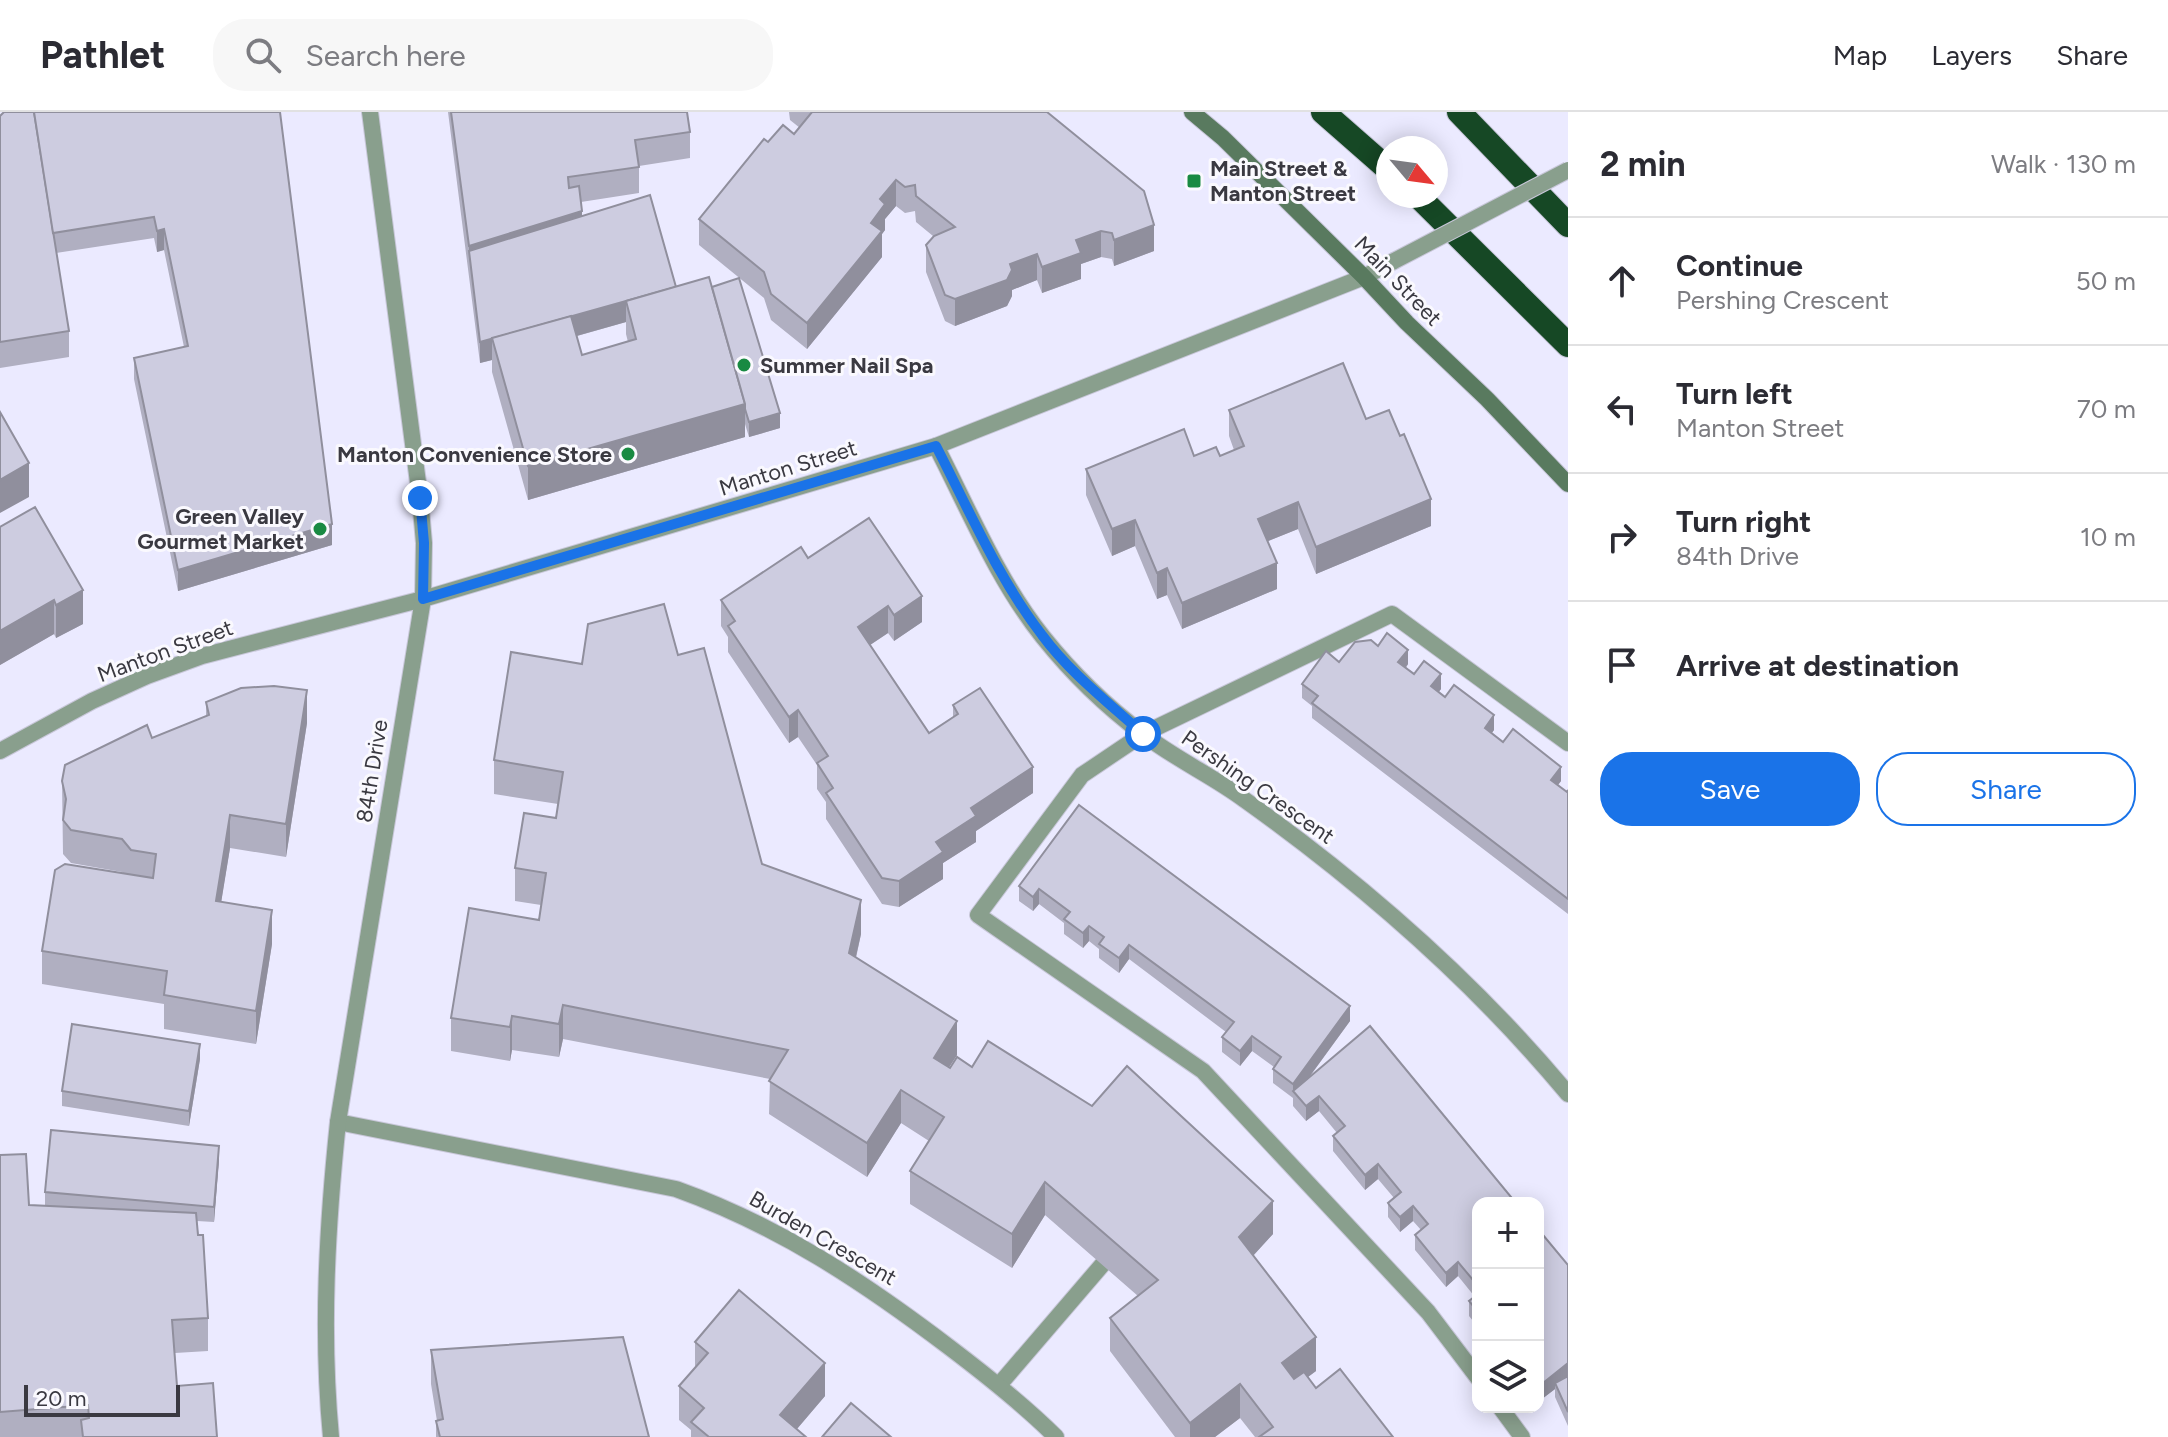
<!DOCTYPE html>
<meta charset="utf-8">
<style>
body{margin:0;font-family:Figtree,sans-serif;background:#f7f7f7;color:#2b2b33}
.controls{position:absolute;right:24px;bottom:24px;display:grid;overflow:hidden;border-radius:16px;box-shadow:0 4px 20px #0003}
.controls button{width:72px;height:72px;display:grid;place-items:center;padding:0;border:0;border-bottom:2px solid #e1e1e2;background:#fff;color:#2b2b33;font:40px sans-serif}
.compass{position:absolute;left:1376px;top:24px;width:72px;height:72px;border-radius:50%;background:#fff;box-shadow:0 4px 20px #0003;rotate:119deg}
.scale{position:absolute;left:24px;bottom:20px;width:156px;box-sizing:border-box;padding-left:8px;border:4px solid #3a3941;border-top:0;font-size:22px;line-height:28px;white-space:nowrap;color:#3a3941;-webkit-text-stroke:6px #faf9fe;paint-order:stroke}
.stop{position:absolute;width:24px;height:24px;margin:-18px;border:6px solid #1a73e8;border-radius:50%;background:#fff}
.stop.end{background:#1a73e8;border-color:#fff;box-shadow:0 2px 8px #0008}
.list{margin:0;padding:0;list-style:none}
h2{display:flex;justify-content:space-between;align-items:center;height:104px;margin:0;padding:0 32px;font-size:34px}
h2 small{font-size:26px;font-weight:400;color:#7c7c81}
.list li{display:grid;grid-template-columns:52px 1fr auto;gap:24px;align-items:center;box-sizing:border-box;height:128px;padding:0 32px;border-top:2px solid #e1e1e2}
.list b{display:block;font-size:30px;white-space:nowrap}
.list p{margin:0;font-size:26px;white-space:nowrap;color:#7c7c81}
.list em{font-size:26px;font-style:normal;color:#7c7c81}
.actions{display:flex;gap:16px;padding:24px 32px}
.actions a{flex:1;padding:18px 0;border:2px solid #1a73e8;border-radius:32px;text-align:center;font-size:28px;color:#1a73e8}
.actions .main{background:#1a73e8;color:#fff}
.icon{flex:none;width:44px;height:44px;fill:none;stroke:currentColor;stroke-width:2;stroke-linecap:round;stroke-linejoin:round}
.map{position:relative;flex:none;width:1568px;height:1325px;overflow:hidden}
header{display:flex;align-items:center;gap:48px;box-sizing:border-box;height:112px;padding:0 40px;background:#fff;border-bottom:2px solid #e1e1e2}
header strong{font-size:38px}
nav{display:flex;gap:44px;margin-inline-start:auto;font-size:28px}
.search{width:560px;height:72px;background:#f7f7f7;display:flex;align-items:center;gap:20px;box-sizing:border-box;padding:0 28px;border-radius:32px;color:#7c7c81;font-size:30px}
main{display:flex}
aside{flex:1;background:#fff}
.map>svg:first-child{display:block}
.lines{fill:none;stroke-linecap:round;stroke-linejoin:round}
.lane-casing{stroke:#c8c7d9;stroke-width:18}
.street-casing{stroke:#c8c7d9;stroke-width:18}
.secondary-casing{stroke:#c8c7d9;stroke-width:18}
.highway-casing{stroke:#c8c7d9;stroke-width:26}
.lane{stroke:#899f8d;stroke-width:16}
.street{stroke:#899f8d;stroke-width:16}
.secondary{stroke:#597a5f;stroke-width:16}
.highway{stroke:#164825;stroke-width:24}
.street-bridge-casing{stroke:#c8c7d9;stroke-width:18;stroke-linecap:butt}
.street-bridge{stroke:#899f8d;stroke-width:16}
.wall{fill:#b0afc1;fill-rule:evenodd}
.shaded-wall{fill:#908f9d}
.building{fill:#cdcce0;stroke:#908f9d;stroke-width:2}
.route{stroke:#1a73e8;stroke-width:10}
.poi-dot{fill:#198a42;stroke:#faf9fe;stroke-width:3}
.labels{text-anchor:middle;dominant-baseline:central;stroke-width:6;stroke-linejoin:round;paint-order:stroke}
.poi-label{font-size:22px;font-weight:bold;fill:#3a3941;stroke:#faf9fe;text-anchor:start}
.street-label{font-size:22px;fill:#3a3941;stroke:#faf9fe}
</style>
<header>
<strong>Pathlet</strong>
<div class="search"><svg class="icon" aria-label="search" viewBox="0 0 24 24"><circle cx="10" cy="10" r="6"/><path d="M15 15l6 6"/></svg>Search here</div>
<nav><a>Map</a><a>Layers</a><a>Share</a></nav>
</header>
<main>
<div class="map">
<svg width="1568" height="1325" viewBox="0 0 1568 1325">
<rect width="100%" height="100%" fill="#ebeaff"/>
<g class="lines">
<g class="lane-casing">
<g id="lane">
<polyline points="1478,1266 1428,1200 1203,959 978,803 1082,663 1143,622 1392,502 1568,631"/>
<polyline points="999,1273 1102,1153"/>
<polyline points="1500,1295 1522,1325"/>
</g>
</g>
<g class="street-casing">
<g id="street">
<path d="M 936,334 C 969,398 998,469 1043,525 C 1071,560 1107,595 1143,622 C 1175,647 1213,664 1245,688 C 1364,773 1475,870 1568,982"/>
<polyline points="0,639 92,589 147,564 202,544 423,487 936,334 1364,165 1394,149"/>
<path d="M 338,1010 L 676,1077 C 779,1114 862,1169 949,1235 C 986,1263 1023,1292 1056,1325"/>
<path d="M 331,1325 C 321,1220 327,1115 338,1010 L 423,487 L 424,431 L 420,386 L 370,0"/>
</g>
</g>
<g class="secondary-casing">
<polyline id="secondary" points="1192,0 1223,26 1364,165 1407,211 1487,287 1568,372"/>
</g>
<g class="highway-casing">
<g id="highway">
<polyline points="1323,0 1388,57"/>
<polyline points="1459,0 1568,113"/>
<polyline points="1418,84 1568,233"/>
</g>
</g>
<use href="#lane" class="lane"/>
<use href="#street" class="street"/>
<use href="#secondary" class="secondary"/>
<use href="#highway" class="highway"/>
<g class="street-bridge-casing">
<polyline id="street-bridge" points="1394,149 1568,58"/>
</g>
<use href="#street-bridge" class="street-bridge"/>
</g>
<g class="wall">
<polygon points="280,0 332,433 178,479 134,267 134,246 184,235 164,138 157,140 154,126 56,141 69,219 69,245 0,256 0,4"/>
<path d="M 448,0 L 687,0 L 690,20 L 690,46 L 639,54 L 639,81 L 581,90 L 582,104 L 676,175 L 712,175 L 780,316 L 749,325 L 745,312 L 745,325 L 528,388 L 492,260 L 492,248 L 480,251 ZM 626,210 L 626,222 L 628,230 L 582,243 L 577,224 Z"/>
<polygon points="787,0 1047,0 1154,139 1114,154 1112,147 1101,145 1081,152 1081,167 1042,181 1037,168 1012,178 1012,184 1007,194 955,214 945,209 926,160 926,133 933,124 916,110 915,99 905,101 896,94 885,107 885,118 882,122 882,145 807,237 771,208 764,186 699,133 699,107 768,30 794,22 800,16 790,8 789,0"/>
<polygon points="1229,298 1366,307 1431,414 1316,462 1298,417 1268,429 1277,477 1182,517 1167,483 1157,487 1135,434 1112,444 1086,383 1086,357 1194,344 1220,344 1234,338 1229,324"/>
<polygon points="0,415 83,512 56,526 54,522 0,553"/>
<polygon points="808,446 922,510 894,529 888,521 870,533 929,621 953,605 953,593 1033,681 976,719 976,730 943,751 943,767 899,795 882,792 826,707 826,690 817,677 817,653 798,625 789,631 728,540 728,525 721,514 721,488"/>
<polygon points="1378,534 1408,552 1406,556 1441,577 1439,580 1494,618 1491,621 1561,669 1558,673 1567,680 1568,678 1568,802 1312,606 1312,594 1302,586 1302,572 1339,550"/>
<polygon points="678,543 762,752 861,822 856,846 957,943 949,955 972,955 1273,1122 1253,1144 1316,1259 1308,1265 1316,1276 1393,1325 1255,1325 1240,1306 1215,1325 1175,1325 1110,1239 1110,1206 1138,1184 1045,1103 1012,1156 910,1092 910,1059 929,1029 901,1011 867,1065 769,1002 770,967 563,927 559,945 512,938 510,949 451,939 451,906 539,808 541,793 515,789 515,756 556,706 558,692 494,682 494,648 582,552"/>
<polygon points="206,590 307,611 286,745 230,736 221,790 272,832 256,932 164,917 164,892 42,872 42,839 123,761 122,760 71,751 63,742 62,669 152,626 206,604"/>
<polygon points="1079,693 1350,909 1308,967 1478,1091 1478,1215 1469,1204 1469,1189 1475,1185 1458,1164 1446,1175 1415,1138 1415,1123 1421,1118 1413,1109 1400,1120 1388,1105 1388,1091 1394,1086 1378,1067 1365,1078 1333,1039 1333,1024 1337,1021 1319,999 1306,1009 1293,994 1293,986 1273,971 1273,957 1274,955 1252,939 1240,954 1222,940 1222,925 1226,920 1129,847 1119,861 1099,846 1099,837 1089,829 1083,836 1064,822 1064,811 1039,792 1033,799 1019,789 1019,774"/>
<polygon points="200,947 189,1014 62,994 62,979"/>
<polygon points="0,1043 29,1093 45,1094 45,1080 219,1048 214,1110 197,1109 208,1206 208,1239 175,1241 177,1274 217,1325 0,1325"/>
<polygon points="1538,1117 1568,1153 1568,1314 1555,1285 1555,1277 1538,1290"/>
<polygon points="695,1230 825,1284 797,1317 806,1325 691,1325 691,1318 679,1308 679,1274 695,1256"/>
<polygon points="431,1238 649,1325 436,1325 436,1309 437,1309 431,1272"/>
</g>
<g class="shaded-wall">
<polygon points="896,68 896,94 885,107 885,118 882,122 882,145 807,237 807,211 871,111 880,87"/>
<polygon points="582,99 582,125 469,139 469,134"/>
<polygon points="1154,113 1154,139 1114,154 1114,128"/>
<polygon points="164,117 164,138 157,140 157,119"/>
<polygon points="1101,119 1101,145 1081,152 1081,167 1042,181 1042,155 1076,128"/>
<polygon points="1037,142 1037,168 1012,178 1012,184 1007,194 955,214 955,187 1010,152"/>
<polygon points="626,189 626,210 498,246 493,227"/>
<polygon points="492,227 492,248 480,251 480,230"/>
<polygon points="745,292 745,325 528,388 528,354"/>
<polygon points="780,301 780,316 749,325 749,310"/>
<polygon points="29,351 29,385 0,401 0,368"/>
<polygon points="1431,387 1431,414 1316,462 1316,435"/>
<polygon points="1298,390 1298,417 1258,433 1258,407"/>
<polygon points="1135,408 1135,434 1112,444 1112,417"/>
<polygon points="332,412 332,433 178,479 178,458"/>
<polygon points="1277,451 1277,477 1182,517 1182,491"/>
<polygon points="1167,456 1167,483 1157,487 1157,461"/>
<polygon points="83,478 83,512 56,526 56,493"/>
<polygon points="922,484 922,510 894,529 894,503"/>
<polygon points="54,488 54,522 0,553 0,519"/>
<polygon points="888,494 888,521 858,541 858,515"/>
<polygon points="1408,538 1408,552 1398,565 1398,550"/>
<polygon points="1441,562 1441,577 1431,589 1431,574"/>
<polygon points="307,578 307,611 286,745 286,712"/>
<polygon points="798,598 798,625 789,631 789,605"/>
<polygon points="1494,603 1494,618 1485,631 1485,616"/>
<polygon points="1033,655 1033,681 976,719 976,730 943,751 943,767 899,795 899,769 936,730 971,696"/>
<polygon points="1561,655 1561,669 1551,682 1551,668"/>
<polygon points="230,703 230,736 216,822 216,789"/>
<polygon points="1039,777 1039,792 1033,799 1033,785"/>
<polygon points="861,788 861,822 849,875 849,841"/>
<polygon points="272,798 272,832 256,932 256,899"/>
<polygon points="1089,814 1089,829 1083,836 1083,821"/>
<polygon points="1129,833 1129,847 1119,861 1119,846"/>
<polygon points="563,893 563,927 559,945 559,912"/>
<polygon points="1350,894 1350,909 1296,983 1293,979 1293,972"/>
<polygon points="512,904 512,938 510,949 510,915"/>
<polygon points="957,909 957,943 934,979 934,946"/>
<polygon points="1252,924 1252,939 1240,954 1240,939"/>
<polygon points="200,932 200,947 189,1014 189,999"/>
<polygon points="901,978 901,1011 867,1065 867,1031"/>
<polygon points="1319,984 1319,999 1306,1009 1306,994"/>
<polygon points="219,1034 219,1048 214,1110 214,1095"/>
<polygon points="1378,1052 1378,1067 1365,1078 1365,1063"/>
<polygon points="1045,1070 1045,1103 1012,1156 1012,1122"/>
<polygon points="1273,1089 1273,1122 1239,1159 1239,1125"/>
<polygon points="1413,1094 1413,1109 1400,1120 1400,1105"/>
<polygon points="1458,1150 1458,1164 1446,1175 1446,1161"/>
<polygon points="1316,1225 1316,1259 1282,1284 1282,1251"/>
<polygon points="825,1251 825,1284 790,1325 780,1303"/>
<polygon points="1568,1251 1568,1266 1555,1271 1555,1277 1538,1290 1538,1275"/>
<polygon points="1240,1272 1240,1306 1215,1325 1190,1325 1190,1311"/>
</g>
<g class="building">
<polygon points="4,0 34,0 69,219 0,230 0,4"/>
<polygon points="34,0 280,0 332,412 178,458 134,246 188,234 164,117 157,119 154,105 53,121"/>
<polygon points="451,0 687,0 690,20 635,28 639,55 568,65 569,76 579,74 582,99 469,134"/>
<polygon points="812,0 1047,0 1144,79 1154,113 1114,128 1112,121 1101,119 1076,128 1081,141 1042,155 1037,142 1010,152 1012,158 1007,168 955,187 945,183 926,133 934,124 955,115 916,84 915,73 905,75 896,68 880,87 885,92 871,111 882,119 807,211 771,182 764,160 699,107 764,27 768,30 783,13 794,22"/>
<polygon points="650,83 676,175 480,230 469,139"/>
<polygon points="709,165 745,292 528,354 492,226 571,204 582,243 636,227 626,189"/>
<polygon points="739,166 780,301 749,310 745,297 745,292 712,175"/>
<polygon points="1343,251 1366,307 1389,298 1400,324 1404,322 1431,387 1316,435 1298,390 1258,407 1277,451 1182,491 1167,456 1157,461 1135,408 1112,417 1086,357 1184,317 1194,344 1216,335 1220,344 1244,334 1229,298"/>
<polygon points="0,300 29,351 0,368"/>
<polygon points="35,395 83,478 56,493 54,488 0,519 0,415"/>
<polygon points="869,406 922,484 894,503 888,494 858,515 929,621 958,602 953,593 980,576 1033,655 971,696 976,704 936,730 943,740 899,769 882,766 826,681 833,676 817,651 828,644 798,598 789,605 728,514 735,509 721,488 801,435 808,446"/>
<polygon points="664,492 678,543 704,536 762,752 861,788 849,841 957,909 934,946 950,956 957,945 972,955 988,929 1092,994 1127,954 1273,1089 1239,1125 1316,1225 1282,1251 1294,1267 1304,1260 1316,1276 1340,1257 1393,1325 1259,1325 1273,1315 1240,1272 1190,1311 1110,1206 1158,1168 1045,1070 1012,1122 910,1059 944,1005 901,978 867,1031 769,969 788,938 563,893 559,912 512,904 510,915 451,906 469,796 539,808 546,761 515,756 524,701 556,706 563,660 494,648 511,540 582,552 588,512"/>
<polygon points="1387,521 1408,538 1398,550 1414,562 1424,549 1441,562 1431,574 1445,585 1454,573 1494,603 1485,616 1503,630 1513,617 1561,655 1551,668 1567,680 1568,678 1568,787 1312,591 1318,584 1302,572 1326,539 1339,550 1355,530 1371,528 1378,534"/>
<polygon points="274,574 307,578 286,712 230,703 216,789 272,798 256,899 164,883 167,859 42,839 55,758 65,752 153,766 156,742 131,738 122,727 71,718 63,708 66,687 62,669 65,653 147,613 152,626 209,603 206,590 241,576"/>
<polygon points="1079,693 1350,894 1293,972 1273,957 1281,945 1252,924 1240,939 1222,925 1234,910 1129,833 1119,846 1099,832 1104,825 1089,814 1083,821 1064,807 1070,800 1039,777 1033,785 1019,774"/>
<polygon points="72,912 200,932 189,999 62,979"/>
<polygon points="1370,914 1516,1091 1478,1091 1478,1174 1458,1150 1446,1161 1415,1123 1428,1112 1413,1094 1400,1105 1391,1095 1388,1091 1401,1080 1378,1052 1365,1063 1333,1024 1345,1014 1319,984 1306,994 1293,979"/>
<polygon points="51,1018 219,1034 214,1095 45,1080"/>
<polygon points="26,1042 29,1093 196,1101 198,1123 203,1123 208,1206 172,1208 177,1274 213,1271 217,1325 83,1325 81,1308 89,1306 88,1293 0,1300 0,1043"/>
<polygon points="1538,1117 1568,1153 1568,1251 1538,1275"/>
<polygon points="739,1178 825,1251 780,1303 806,1325 709,1325 691,1310 704,1296 679,1274 708,1241 695,1230"/>
<polygon points="1478,1182 1478,1200 1469,1189"/>
<polygon points="623,1225 649,1325 440,1325 436,1309 443,1307 431,1238"/>
<polygon points="1568,1264 1568,1300 1555,1271"/>
<polygon points="851,1291 891,1325 822,1325"/>
</g>
<g class="lines">
<path class="route" d="M 420,386 L 424,431 L 423,487 L 936,334 C 969,398 998,466 1042,523 C 1070,561 1109,591 1143,622"/>
</g>
<g class="poi-dot">
<rect x="1186" y="61" width="16" height="16" rx="4"/>
<circle cx="744" cy="253" r="8"/>
<circle cx="628" cy="342" r="8"/>
<circle cx="320" cy="417" r="8"/>
</g>
<g class="labels">
<g class="poi-label">
<text x="1210" y="56">Main Street &amp;<tspan x="1210" dy="25">Manton Street</tspan></text>
<text x="760" y="253">Summer Nail Spa</text>
<text x="612" y="342" text-anchor="end">Manton Convenience Store</text>
<text x="304" y="404" text-anchor="end">Green Valley<tspan x="304" dy="25">Gourmet Market</tspan></text>
</g>
<g class="street-label">
<text transform="translate(1398 169) rotate(46)">Main Street</text>
<text transform="translate(788 356) rotate(-17)">Manton Street</text>
<text transform="translate(165 539) rotate(-20)">Manton Street</text>
<text transform="translate(372 659) rotate(-81)">84th Drive</text>
<text transform="translate(1258 675) rotate(35)">Pershing Crescent</text>
<text transform="translate(823 1126) rotate(30)">Burden Crescent</text>
</g>
</g>
</svg>
<div class="controls">
<button>+</button>
<button>−</button>
<button><svg class="icon" aria-label="layers" viewBox="0 0 24 24"><path d="M12 4l9 5-9 5-9-5zM3 14l9 5 9-5"/></svg></button>
</div>
<svg class="compass" viewBox="-18 -18 36 36"><path d="M0-13l5 13h-10z" fill="#e53935"/><path d="M0 13l5-13h-10z" fill="#7c7c81"/></svg>
<div class="scale">20 m</div>
<div class="stop" style="left:1143px;top:622px"></div>
<div class="stop end" style="left:420px;top:386px"></div>
</div>
<aside>
<h2>2 min<small>Walk · 130 m</small></h2>
<ul class="list">
<li><svg class="icon" aria-label="ahead" viewBox="0 0 24 24"><path d="M12 20V5M6 11l6-6 6 6"/></svg><div><b>Continue</b><p>Pershing Crescent</p></div><em>50 m</em></li>
<li><svg class="icon" aria-label="left" viewBox="0 0 24 24"><path d="M17 20v-9H6M10 6l-5 5 5 5"/></svg><div><b>Turn left</b><p>Manton Street</p></div><em>70 m</em></li>
<li><svg class="icon" aria-label="right" viewBox="0 0 24 24"><path d="M7 20v-9h11M14 6l5 5-5 5"/></svg><div><b>Turn right</b><p>84th Drive</p></div><em>10 m</em></li>
<li><svg class="icon" aria-label="arrive" viewBox="0 0 24 24"><path d="M6 21V4h12l-3 4 3 4H6"/></svg><div><b>Arrive at destination</b></div></li>
</ul>
<div class="actions"><a class="main">Save</a><a>Share</a></div>
</aside>
</main>
